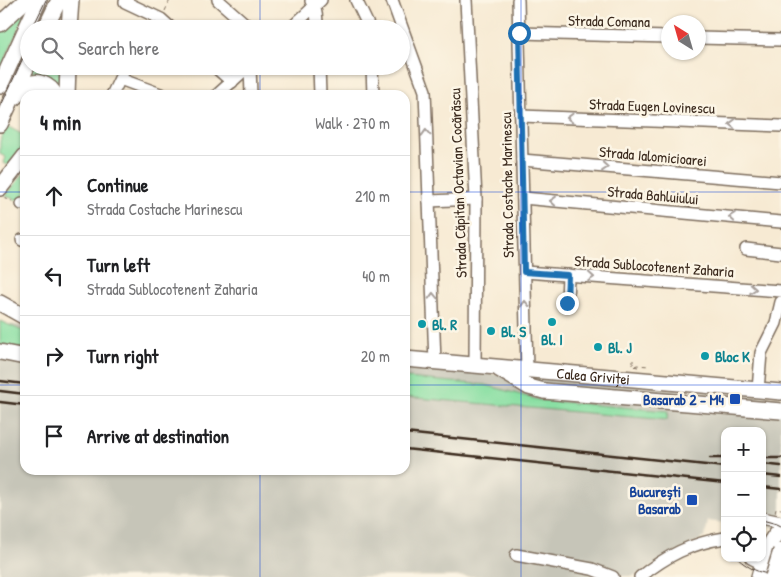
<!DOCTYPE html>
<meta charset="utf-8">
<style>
body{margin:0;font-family:"Patrick Hand",sans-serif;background:#f2f2f2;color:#202124}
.controls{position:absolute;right:15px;bottom:15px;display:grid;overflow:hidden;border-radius:10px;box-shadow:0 1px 4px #0004}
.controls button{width:45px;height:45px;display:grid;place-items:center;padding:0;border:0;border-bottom:1px solid #e0e0e0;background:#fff;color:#202124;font:25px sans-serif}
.compass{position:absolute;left:661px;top:15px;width:45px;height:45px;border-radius:50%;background:#fff;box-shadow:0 1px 4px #0004;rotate:323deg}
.stop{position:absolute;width:15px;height:15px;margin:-11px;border:4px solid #1f6fb2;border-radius:50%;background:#fff}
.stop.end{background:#1f6fb2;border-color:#fff;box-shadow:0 1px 5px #0008}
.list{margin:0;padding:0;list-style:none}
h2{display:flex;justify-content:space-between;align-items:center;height:65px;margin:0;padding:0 20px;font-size:21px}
h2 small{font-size:16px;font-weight:400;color:#757577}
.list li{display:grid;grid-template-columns:32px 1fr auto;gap:15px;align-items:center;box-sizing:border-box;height:80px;padding:0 20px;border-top:1px solid #e0e0e0}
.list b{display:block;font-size:19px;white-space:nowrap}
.list p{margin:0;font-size:16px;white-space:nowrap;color:#757577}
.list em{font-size:16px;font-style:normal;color:#757577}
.icon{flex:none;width:28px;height:28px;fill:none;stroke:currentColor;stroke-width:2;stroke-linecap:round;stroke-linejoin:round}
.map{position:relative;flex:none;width:781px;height:577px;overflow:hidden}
.search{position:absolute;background:#fff;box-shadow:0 1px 4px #0004;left:20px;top:20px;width:390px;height:55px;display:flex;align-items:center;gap:12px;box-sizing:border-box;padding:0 18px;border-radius:28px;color:#757577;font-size:19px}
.panel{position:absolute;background:#fff;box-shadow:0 1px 4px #0004;left:20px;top:90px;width:390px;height:385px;border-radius:15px}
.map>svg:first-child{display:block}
.industrial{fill:#c6c5b8}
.green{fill:#89dfa3;stroke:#628460}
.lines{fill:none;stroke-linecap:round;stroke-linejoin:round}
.minor-casing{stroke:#7d6d5d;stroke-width:14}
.major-casing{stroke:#7d6d5d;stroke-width:18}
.path{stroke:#7d6d5d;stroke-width:1;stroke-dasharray:4 4;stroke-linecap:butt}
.minor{stroke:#fff;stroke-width:11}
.major{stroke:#fff;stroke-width:15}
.tram{stroke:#3b2a1e;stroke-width:1}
.rail{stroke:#3b2a1e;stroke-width:2.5}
.major-bridge-casing{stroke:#7d6d5d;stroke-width:18;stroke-linecap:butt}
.major-bridge{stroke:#fff;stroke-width:15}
.oneway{stroke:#a79f9a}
.route{stroke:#1f6fb2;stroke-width:6}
.grid{fill:none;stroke:#1d4ed8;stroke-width:1;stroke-opacity:0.55}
.culture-dot{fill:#0f9aa8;stroke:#fcf5e5;stroke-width:2}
.transit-dot{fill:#1a4fb4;stroke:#fcf5e5;stroke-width:2}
.labels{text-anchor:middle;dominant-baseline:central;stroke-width:5;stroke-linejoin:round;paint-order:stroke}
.street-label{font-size:15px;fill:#3b2a1e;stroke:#fcf5e5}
.culture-label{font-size:15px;font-weight:bold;fill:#0d838f;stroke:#fcf5e5;text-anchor:start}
.transit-label{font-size:15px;font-weight:bold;fill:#164399;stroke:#fcf5e5;text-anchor:end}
</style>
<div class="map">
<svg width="781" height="577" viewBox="0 0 781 577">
<rect width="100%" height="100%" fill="#fcf5e5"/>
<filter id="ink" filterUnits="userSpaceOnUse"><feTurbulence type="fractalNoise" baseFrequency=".02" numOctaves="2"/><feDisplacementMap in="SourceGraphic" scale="10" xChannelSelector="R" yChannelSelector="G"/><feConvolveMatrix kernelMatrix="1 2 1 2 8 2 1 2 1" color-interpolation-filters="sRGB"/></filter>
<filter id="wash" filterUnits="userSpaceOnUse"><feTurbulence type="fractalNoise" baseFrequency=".0096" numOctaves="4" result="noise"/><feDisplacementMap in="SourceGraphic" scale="20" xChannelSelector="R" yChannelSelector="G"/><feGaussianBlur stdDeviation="1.12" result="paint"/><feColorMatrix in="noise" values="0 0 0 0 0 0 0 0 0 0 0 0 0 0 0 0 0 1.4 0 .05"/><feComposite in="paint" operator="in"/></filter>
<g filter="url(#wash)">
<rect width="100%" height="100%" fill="#f7ead3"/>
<polygon class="industrial" points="0,323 25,326 25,470 405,470 405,367 781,397 781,528 762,526 762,431 725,431 725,523 708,521 705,537 633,576 0,577"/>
<g class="green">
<polygon points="31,0 2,67 0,67 0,29"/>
<polygon points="32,66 60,66 60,95 30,79"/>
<polygon points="7,126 25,136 25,150 11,166 3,163 5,157 0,154 0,141"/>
<polygon points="25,172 25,202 5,196"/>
<polygon points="0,321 25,332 25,349 0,345"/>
<polygon points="407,378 486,385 539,400 668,411 667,420 405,397 405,379"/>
</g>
</g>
<g filter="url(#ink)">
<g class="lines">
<g class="minor-casing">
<g id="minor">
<polyline points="218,0 251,29"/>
<polyline points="356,0 370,29"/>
<polyline points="392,0 425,91 435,362"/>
<polyline points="466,0 476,199 475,365"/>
<polyline points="518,0 527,370"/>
<path d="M 311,1 C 317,10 317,19 317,29"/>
<polyline points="125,2 161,19 172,29"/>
<polyline points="290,29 321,0"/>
<polyline points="519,33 668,37"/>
<polyline points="698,38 781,40"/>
<polyline points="214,66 232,82"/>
<polyline points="250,66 251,95"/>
<polyline points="319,66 320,95"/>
<polyline points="372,66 373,95"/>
<polyline points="120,79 163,95"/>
<polyline points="112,95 126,66"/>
<polyline points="217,95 249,66"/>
<polyline points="521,116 781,126"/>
<polyline points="522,160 781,182"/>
<polyline points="523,198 781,222"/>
<polyline points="429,201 476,199"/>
<polyline points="22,204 25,204"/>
<polyline points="22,240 25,241"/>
<polyline points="746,249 781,253"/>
<polyline points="525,272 781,291"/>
<polyline points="567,303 568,275"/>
<polyline points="758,390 761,353 776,323 781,302"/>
<polyline points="762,518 781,522"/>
<polyline points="516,555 592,569 613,577"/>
<polyline points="751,558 763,564"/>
<path d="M 640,577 C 666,556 691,543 725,538"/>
</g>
</g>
<g class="major-casing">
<g id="major">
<polyline points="0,24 26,0"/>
<polyline points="45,29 59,0"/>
<polyline points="69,29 71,0"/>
<polyline points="0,86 39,0"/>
<polyline points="67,95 68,66"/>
<path d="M 15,97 C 18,93 22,88 27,85 C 38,79 50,85 55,95"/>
<polyline points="0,124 29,62"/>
<polyline points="0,188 25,156"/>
<polyline points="0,303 25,317"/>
<polyline points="0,352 25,357"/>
<path id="s1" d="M 405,359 L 781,392"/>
<polyline points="499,369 529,387 544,391"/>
<path d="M 759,577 C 764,560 767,541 781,529"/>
</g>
</g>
<g class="path">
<polyline points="165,11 170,0"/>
<polyline points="4,198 12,201"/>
<polyline points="633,360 633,366 638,367"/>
<polyline points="635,366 637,365 649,366"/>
<polyline points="775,512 776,508 781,509"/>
</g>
<use href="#minor" class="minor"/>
<use href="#major" class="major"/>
<g class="tram">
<polyline points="32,29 46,0"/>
<polyline points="0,108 29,45"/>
<polyline points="762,520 777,524 781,526"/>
<path d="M 737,558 C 749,569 765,577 781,573"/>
</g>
<g class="rail">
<polyline points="0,381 25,384"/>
<polyline points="0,391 25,394"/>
<polyline points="0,402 25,405"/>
<polyline points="405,433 725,467"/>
<polyline points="405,449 725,483"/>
<polyline points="710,458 725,458"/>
<polyline points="762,458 781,458"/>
<polyline points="762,464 781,466"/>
<polyline points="762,475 781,477"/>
<polyline points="762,487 781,489"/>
</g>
<g class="major-bridge-casing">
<g id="major-bridge">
<polyline points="544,391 781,411"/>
<polyline points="773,577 781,551"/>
</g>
</g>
<use href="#major-bridge" class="major-bridge"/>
</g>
<defs><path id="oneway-chevron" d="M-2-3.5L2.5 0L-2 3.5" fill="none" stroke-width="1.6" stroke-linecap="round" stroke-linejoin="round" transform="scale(1.25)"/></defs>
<g class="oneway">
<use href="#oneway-chevron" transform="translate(570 118) rotate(-178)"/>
<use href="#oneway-chevron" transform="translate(732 124) rotate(-178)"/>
<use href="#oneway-chevron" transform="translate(426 133) rotate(-92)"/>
<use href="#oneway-chevron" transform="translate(605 167) rotate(5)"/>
<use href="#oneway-chevron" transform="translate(553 201) rotate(-175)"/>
<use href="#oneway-chevron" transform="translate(732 217) rotate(-175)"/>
<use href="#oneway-chevron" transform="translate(591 277) rotate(4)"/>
<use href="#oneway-chevron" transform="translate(753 289) rotate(4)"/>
<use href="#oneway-chevron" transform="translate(433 296) rotate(-92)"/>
<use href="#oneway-chevron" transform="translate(525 304) rotate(-91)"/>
</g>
</g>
<g class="lines" filter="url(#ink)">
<polyline class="route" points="519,33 524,272 568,275 567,303"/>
</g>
<path class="grid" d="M 260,0 L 260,29M 521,0 L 521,577M 260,66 L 260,95M 0,192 L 25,192M 405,192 L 781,192M 0,385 L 25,385M 405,385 L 781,385M 260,470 L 260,577"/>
<g class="culture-dot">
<circle cx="552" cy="322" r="5"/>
<circle cx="422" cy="324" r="5"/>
<circle cx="491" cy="331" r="5"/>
<circle cx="598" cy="347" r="5"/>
<circle cx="705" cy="356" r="5"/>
</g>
<g class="transit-dot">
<rect x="729" y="393" width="12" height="12" rx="2.5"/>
<rect x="686" y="494" width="12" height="12" rx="2.5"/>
</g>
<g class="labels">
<g class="street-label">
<text transform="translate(609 21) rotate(1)">Strada Comana</text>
<text transform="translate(652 106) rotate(2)">Strada Eugen Lovinescu</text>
<text transform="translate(653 156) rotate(5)">Strada Ialomicioarei</text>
<text transform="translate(458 183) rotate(-92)">Strada Căpitan Octavian Cocărăscu</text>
<text transform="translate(507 185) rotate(-91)">Strada Costache Marinescu</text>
<text transform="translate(653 195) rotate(5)">Strada Bahluiului</text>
<text transform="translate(654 266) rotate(4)">Strada Sublocotenent Zaharia</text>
<text stroke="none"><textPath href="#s1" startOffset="189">Calea Griviței</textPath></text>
</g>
<g class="culture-label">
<text x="432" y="324">Bl. R</text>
<text x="501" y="331">Bl. S</text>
<text x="552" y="339" text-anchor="middle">Bl. I</text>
<text x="608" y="347">Bl. J</text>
<text x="715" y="356">Bloc K</text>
</g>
<g class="transit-label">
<text x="724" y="399">Basarab 2 - M4</text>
<text x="681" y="491">București<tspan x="681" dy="17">Basarab</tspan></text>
</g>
</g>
</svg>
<div class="controls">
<button>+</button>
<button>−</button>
<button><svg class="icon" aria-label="locate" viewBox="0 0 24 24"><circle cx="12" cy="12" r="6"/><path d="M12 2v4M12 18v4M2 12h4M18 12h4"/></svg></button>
</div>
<svg class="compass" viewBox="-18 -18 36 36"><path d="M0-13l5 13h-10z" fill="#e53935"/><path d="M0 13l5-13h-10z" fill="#757577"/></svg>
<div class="stop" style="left:519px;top:33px"></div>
<div class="stop end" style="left:567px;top:303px"></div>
<div class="search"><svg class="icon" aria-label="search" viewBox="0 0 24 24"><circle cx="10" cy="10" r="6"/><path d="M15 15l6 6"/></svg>Search here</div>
<section class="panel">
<h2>4 min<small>Walk · 270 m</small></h2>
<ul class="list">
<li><svg class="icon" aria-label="ahead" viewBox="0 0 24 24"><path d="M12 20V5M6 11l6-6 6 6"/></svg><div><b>Continue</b><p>Strada Costache Marinescu</p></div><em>210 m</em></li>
<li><svg class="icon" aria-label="left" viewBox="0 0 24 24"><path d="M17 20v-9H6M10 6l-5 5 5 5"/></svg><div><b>Turn left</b><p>Strada Sublocotenent Zaharia</p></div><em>40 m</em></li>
<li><svg class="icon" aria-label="right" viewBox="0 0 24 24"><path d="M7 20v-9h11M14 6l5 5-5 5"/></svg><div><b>Turn right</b></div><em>20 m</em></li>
<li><svg class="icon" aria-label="arrive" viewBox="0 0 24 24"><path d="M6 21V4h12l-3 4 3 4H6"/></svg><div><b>Arrive at destination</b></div></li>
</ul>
</section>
</div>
